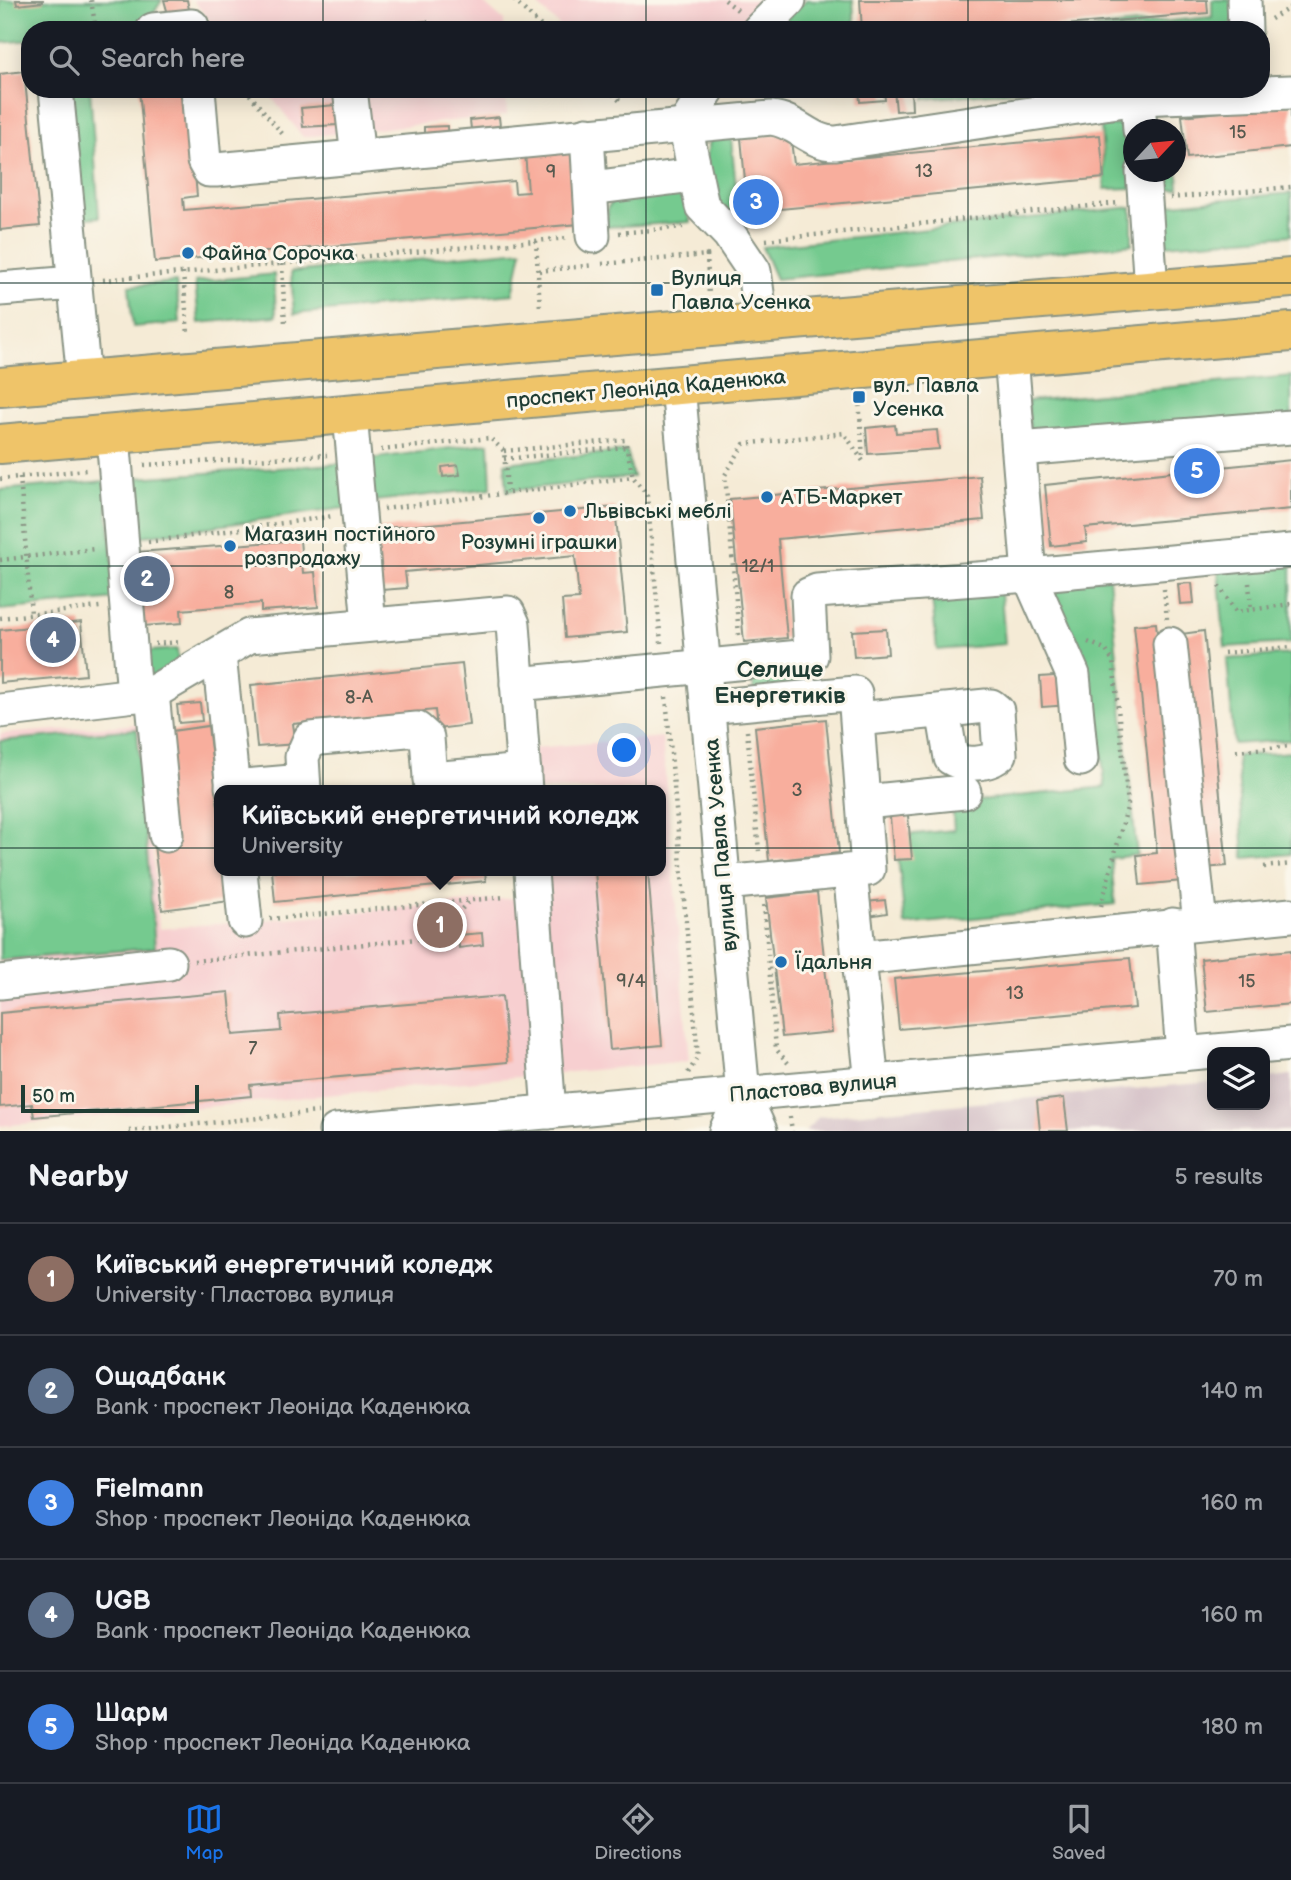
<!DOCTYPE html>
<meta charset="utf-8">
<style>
body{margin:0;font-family:"Balsamiq Sans",sans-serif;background:#20242c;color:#f1f3f6}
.controls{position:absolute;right:21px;bottom:21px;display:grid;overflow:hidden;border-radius:14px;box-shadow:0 4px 18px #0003}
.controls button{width:63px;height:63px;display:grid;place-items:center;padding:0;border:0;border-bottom:2px solid #363941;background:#171b24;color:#f1f3f6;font:35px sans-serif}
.compass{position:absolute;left:1123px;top:119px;width:63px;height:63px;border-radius:50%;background:#171b24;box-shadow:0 4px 18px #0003;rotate:64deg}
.scale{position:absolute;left:21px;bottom:18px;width:178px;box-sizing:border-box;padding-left:7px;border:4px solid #1f3d34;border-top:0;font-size:19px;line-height:24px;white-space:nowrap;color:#1f3d34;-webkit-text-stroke:5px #fbf7ec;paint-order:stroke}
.you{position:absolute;left:625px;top:751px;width:24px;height:24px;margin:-18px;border:5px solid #fff;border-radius:50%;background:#1a73e8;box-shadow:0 0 0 10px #1a73e833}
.badge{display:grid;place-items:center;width:46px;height:46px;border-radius:50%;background:#1a73e8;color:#fff;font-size:23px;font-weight:700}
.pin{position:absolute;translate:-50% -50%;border:4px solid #fff;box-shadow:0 2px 7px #0006}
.popup{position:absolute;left:214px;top:785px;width:452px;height:91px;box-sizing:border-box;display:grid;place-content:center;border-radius:14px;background:#171b24;filter:drop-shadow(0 2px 5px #0005);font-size:23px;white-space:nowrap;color:#9ea1a6}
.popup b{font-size:26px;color:#f1f3f6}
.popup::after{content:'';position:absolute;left:50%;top:100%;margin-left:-14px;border:14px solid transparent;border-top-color:#171b24}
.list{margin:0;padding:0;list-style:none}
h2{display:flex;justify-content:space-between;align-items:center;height:91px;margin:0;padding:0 28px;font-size:30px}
h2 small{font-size:23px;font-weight:400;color:#9ea1a6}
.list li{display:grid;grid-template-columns:46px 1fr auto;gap:21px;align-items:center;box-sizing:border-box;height:112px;padding:0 28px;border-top:2px solid #363941}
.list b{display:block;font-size:26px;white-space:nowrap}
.list p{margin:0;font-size:23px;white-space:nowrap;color:#9ea1a6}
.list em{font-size:23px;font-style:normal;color:#9ea1a6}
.icon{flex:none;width:38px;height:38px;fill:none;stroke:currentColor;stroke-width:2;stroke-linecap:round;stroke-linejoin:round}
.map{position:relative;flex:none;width:1291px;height:1131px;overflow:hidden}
.search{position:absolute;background:#171b24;box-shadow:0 4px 18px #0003;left:21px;right:21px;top:21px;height:77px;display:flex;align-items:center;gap:18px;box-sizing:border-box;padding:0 24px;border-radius:28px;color:#9ea1a6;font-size:26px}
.sheet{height:651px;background:#171b24}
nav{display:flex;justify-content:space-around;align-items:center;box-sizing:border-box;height:98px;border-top:2px solid #363941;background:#171b24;font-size:19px;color:#9ea1a6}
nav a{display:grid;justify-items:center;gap:4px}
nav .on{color:#1a73e8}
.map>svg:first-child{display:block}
.built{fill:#f7cfd0}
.industrial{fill:#d2bdc5}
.green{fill:#74ca8f;stroke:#4a8462;stroke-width:2}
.building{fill:#f8ae9d}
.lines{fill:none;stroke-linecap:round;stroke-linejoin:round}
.minor-casing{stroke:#8a9485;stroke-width:37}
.highway-casing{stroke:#8a9485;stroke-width:42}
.path{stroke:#8a9485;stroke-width:4.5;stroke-dasharray:2 5;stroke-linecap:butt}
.minor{stroke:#fff;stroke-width:33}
.highway{stroke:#efc469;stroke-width:38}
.grid{fill:none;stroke:#1f3d34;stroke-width:2;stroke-opacity:0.55}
.poi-dot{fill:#1f6fb2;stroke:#fbf7ec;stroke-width:2.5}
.labels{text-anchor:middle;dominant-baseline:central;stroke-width:6;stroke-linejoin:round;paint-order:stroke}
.number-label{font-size:18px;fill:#55594e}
.poi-label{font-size:21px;fill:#1f3d34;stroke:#fbf7ec;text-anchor:start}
.street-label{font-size:21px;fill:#1f3d34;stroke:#fbf7ec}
.neighbourhood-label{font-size:23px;font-weight:bold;fill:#1f3d34;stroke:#fbf7ec}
</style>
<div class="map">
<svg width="1291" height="1131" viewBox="0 0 1291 1131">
<rect width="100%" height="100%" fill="#fbf7ec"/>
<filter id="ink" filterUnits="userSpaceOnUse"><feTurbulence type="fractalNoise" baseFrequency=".0143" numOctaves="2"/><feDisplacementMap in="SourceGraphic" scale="14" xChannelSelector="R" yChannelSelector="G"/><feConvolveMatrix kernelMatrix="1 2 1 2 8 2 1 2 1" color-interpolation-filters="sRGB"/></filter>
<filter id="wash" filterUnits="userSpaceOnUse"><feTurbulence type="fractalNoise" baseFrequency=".00686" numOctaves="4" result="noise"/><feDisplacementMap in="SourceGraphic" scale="28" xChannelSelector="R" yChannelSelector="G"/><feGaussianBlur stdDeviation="1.57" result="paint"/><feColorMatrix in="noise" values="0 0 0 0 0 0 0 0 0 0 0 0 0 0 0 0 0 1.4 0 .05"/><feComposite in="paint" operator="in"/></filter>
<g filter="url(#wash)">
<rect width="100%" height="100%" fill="#f5ebd6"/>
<g class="built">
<polygon points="193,0 480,0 504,21 504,30 217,30"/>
<polygon points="532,0 774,0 743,30 564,30"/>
<polygon points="265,89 506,89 507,115 303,137"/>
<polygon points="142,724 159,929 539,896 539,871 660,871 660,790 536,790 534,748 662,737 689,1061 0,1126 0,734"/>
</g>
<polygon class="industrial" points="1291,1075 1291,1131 805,1131 819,1117 1212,1082 1212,1105 1265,1105 1265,1078"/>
<g class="green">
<polygon points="0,0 162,0 144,28 30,30 30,40 0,43"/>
<polygon points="806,0 853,0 855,30 775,30"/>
<polygon points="1212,0 1237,0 1238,18 1222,30 1074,30 1212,17"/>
<polygon points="65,89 90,89 99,217 74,219"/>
<polygon points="925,89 1032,89 925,99"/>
<polygon points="1128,124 1133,188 1105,189 1101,126"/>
<polygon points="730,129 740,224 731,227 702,172 713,130"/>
<polygon points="1176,148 1179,188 1150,191 1150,172 1176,172"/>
<polygon points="674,183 686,195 690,222 606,227 608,207 622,190"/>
<polygon points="1291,193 1291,235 1153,246 1152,206"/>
<polygon points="1132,207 1132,244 776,279 762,247"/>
<polygon points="522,250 513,294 294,314 291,272"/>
<polygon points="274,274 276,316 199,323 195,282"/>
<polygon points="176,282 180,323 133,327 129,286"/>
<polygon points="1291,376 1291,419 1030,439 1028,401"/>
<polygon points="489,443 491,488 366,502 361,460"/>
<polygon points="627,451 633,477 507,491 505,463"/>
<polygon points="350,463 352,507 129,538 121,479"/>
<polygon points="105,481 116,599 0,610 0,490"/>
<polygon points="1291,565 1291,643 1225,647 1218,569"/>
<polygon points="1109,577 1137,855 1111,858 1115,904 905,925 896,836 954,830 952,803 1105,787 1097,707 1078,708 1062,666 1053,583"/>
<polygon points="1000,581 1005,644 937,650 931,587"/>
<polygon points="177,649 179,674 140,677 138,652"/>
<polygon points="1291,654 1291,740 1234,744 1227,659"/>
<polygon points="802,663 804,693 754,697 752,668"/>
<polygon points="137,729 155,948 0,960 0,741"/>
<polygon points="1291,752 1291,854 1244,858 1237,756"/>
</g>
<g id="blocks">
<g class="building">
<polygon points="16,0 43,0 43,2 17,5"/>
<polygon points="164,0 187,0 189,9 168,14"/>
<polygon points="860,0 1207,0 1208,13 1006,30 862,30"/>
<polygon points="427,21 428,30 349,30 349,28"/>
<polygon points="24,71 40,226 0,230 0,74"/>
<polygon points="139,89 187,89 197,196 183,198 184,210 514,181 515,193 528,192 525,152 573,147 579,224 155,262"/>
<polygon points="859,89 884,89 885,100 860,102"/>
<polygon points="894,89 911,89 912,110 896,111"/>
<polygon points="336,105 337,125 303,127 301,108"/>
<polygon points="1291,105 1291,147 1187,158 1182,116"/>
<polygon points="499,117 501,135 472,138 470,120"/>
<polygon points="447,126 448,142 424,143 424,127"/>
<polygon points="790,133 794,164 1100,135 1104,178 748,212 741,138"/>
<polygon points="895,425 896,433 937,430 939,449 868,454 866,428"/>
<polygon points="1291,460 1291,509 1085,528 1087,542 1051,546 1045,485"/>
<polygon points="458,465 460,475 443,477 442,467"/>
<polygon points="980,476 984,520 778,539 787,638 744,642 730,499"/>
<polygon points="615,507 627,632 565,638 562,600 579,599 575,556 405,572 407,588 369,591 364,530"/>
<polygon points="300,540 303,573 315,572 318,607 261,611 261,603 181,610 182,623 143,626 138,552"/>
<polygon points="1192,583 1194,603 1180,604 1178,584"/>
<polygon points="81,622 86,675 0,683 0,630"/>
<polygon points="1156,623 1182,881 1140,885 1137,855 1157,853 1134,625"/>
<polygon points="886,629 888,654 854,657 852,631"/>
<polygon points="1204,631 1227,866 1204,868 1181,634"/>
<polygon points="462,664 469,725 437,729 435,710 293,724 296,744 257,747 251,685"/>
<polygon points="1068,675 1070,705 1042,707 1040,677"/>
<polygon points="200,703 202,721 179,723 177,705"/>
<polygon points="826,719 839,853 769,861 755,727"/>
<polygon points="208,726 219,815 219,871 227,871 230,901 162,910 154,845 165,732"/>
<polygon points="907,805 912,859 894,860 889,807"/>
<polygon points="272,871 485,871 486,881 275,902"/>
<polygon points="595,871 648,871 662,1045 610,1050"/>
<polygon points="817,892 832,1032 782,1037 766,898"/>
<polygon points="885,900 887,913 868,916 866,902"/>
<polygon points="482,933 483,945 459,948 458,935"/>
<polygon points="1291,950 1291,1004 1207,1012 1201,959"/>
<polygon points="1130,958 1135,1008 899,1029 894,979"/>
<polygon points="229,992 233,1035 281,1031 280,1015 502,996 508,1062 250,1085 251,1096 34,1117 32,1104 0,1107 0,1013"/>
<polygon points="1064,1098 1068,1131 1040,1131 1037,1101"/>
</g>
</g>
</g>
<g filter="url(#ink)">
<use href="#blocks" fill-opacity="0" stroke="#8a9485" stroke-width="2"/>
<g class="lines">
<g class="minor-casing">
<g id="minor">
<polyline points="1244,0 1245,30"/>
<polyline points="153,30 192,26 192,30"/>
<polyline points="759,30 789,0"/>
<polyline points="56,89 84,380"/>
<path d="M 198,89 L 204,161 L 209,170 L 216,170 L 771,118 C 796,120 811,144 836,143 L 1138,98 L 1291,92"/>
<polyline points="350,89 358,157"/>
<polyline points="708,89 685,125 702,206 729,234 754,271 761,322"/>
<polyline points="1140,130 1138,98 1153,89"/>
<polyline points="587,134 593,236"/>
<polyline points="1143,172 1151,289"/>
<polyline points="591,188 694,175"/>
<polyline points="0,289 74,283"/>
<polyline points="1011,356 1029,575 1073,675 1081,759"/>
<polyline points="678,386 743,1094 760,1131"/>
<polyline points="350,415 369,624"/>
<polyline points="113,435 134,695"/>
<polyline points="1019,449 1291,427"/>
<polyline points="1170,644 1200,923"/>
<polyline points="219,655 233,790"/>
<polyline points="517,684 811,656 808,595 817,591 1029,575 1291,551"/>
<polyline points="152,693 166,835"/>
<polyline points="708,707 855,693 868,869 724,883"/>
<polyline points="0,711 152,693 249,636 508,613 513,624 525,790"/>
<path d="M 858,719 L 986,706 L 991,706 L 997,711 L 1000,754 C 989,765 963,766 951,758 L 943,710"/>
<polyline points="430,779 524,771"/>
<polyline points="232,787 303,781"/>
<polyline points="304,790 302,757 310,739 417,729 427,738 431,790"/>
<polyline points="865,802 964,792"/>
<polyline points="240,871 245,921"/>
<polyline points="531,871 549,1112"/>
<polyline points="850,872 872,1083"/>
<polyline points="1173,925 1183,1054"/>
<polyline points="859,958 1291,915"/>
<polyline points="0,982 169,963"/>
<polyline points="336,1131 1291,1044"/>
<polyline points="726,1131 743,1094"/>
</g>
</g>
<g class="highway-casing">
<g id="highway">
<polyline points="0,387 1291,278"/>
<polyline points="0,444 1291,332"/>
</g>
</g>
<g class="path">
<polyline points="91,0 96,30"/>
<polyline points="514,0 545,30"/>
<polyline points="725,0 740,12"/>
<polyline points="1271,19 1291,7"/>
<polyline points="245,89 285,137"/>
<polyline points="608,89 622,103"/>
<polyline points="1170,198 1291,187"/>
<polyline points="619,233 683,227"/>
<polyline points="766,240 1119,203"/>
<polyline points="536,241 540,308"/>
<polyline points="707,255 709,296"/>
<polyline points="282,264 285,324"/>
<polyline points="602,264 707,255 706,250"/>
<polyline points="539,271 594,265"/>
<polyline points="183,273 188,334"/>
<polyline points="103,280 568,238"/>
<polyline points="859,398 863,459"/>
<polyline points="381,450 490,438 504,451 507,491"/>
<polyline points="504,451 625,440 633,477 647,495 661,643"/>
<polyline points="504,459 626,447"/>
<polyline points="144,465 327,455"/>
<polyline points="20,477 31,614"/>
<polyline points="0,479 86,470"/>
<polyline points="384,509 633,477"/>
<polyline points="148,542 334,516"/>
<polyline points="0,560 95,549"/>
<polyline points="1249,583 1251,610"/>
<polyline points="1219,586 1236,612 1291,604"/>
<polyline points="1164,589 1167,619"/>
<polyline points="0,618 100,607"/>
<polyline points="739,635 725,475 744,444 844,433 863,461"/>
<polyline points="1088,642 1105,649 1113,661 1128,804 1101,906"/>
<polyline points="155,644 182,642"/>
<polyline points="1224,653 1291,647"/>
<polyline points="666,697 698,1057 688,1073"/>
<polyline points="747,731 759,851"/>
<polyline points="1236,751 1291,746"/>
<polyline points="1264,867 1291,864"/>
<polyline points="764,905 776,1049 788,1063"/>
<polyline points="270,919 505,897"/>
<polyline points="194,961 427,938 445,927 470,900"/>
<polyline points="790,1117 792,1131"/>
<polyline points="129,1131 318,1112"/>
</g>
<use href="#minor" class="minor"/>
<use href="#highway" class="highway"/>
</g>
</g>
<path class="grid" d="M 323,0 L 323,30M 646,0 L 646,30M 968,0 L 968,30M 323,89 L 323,1131M 646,89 L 646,1131M 968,89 L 968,1131M 0,283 L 1291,283M 0,566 L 1291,566M 0,848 L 1291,848"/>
<g class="poi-dot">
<circle cx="188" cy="253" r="7"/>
<rect x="650" y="283" width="14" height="14" rx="3.5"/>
<rect x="852" y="390" width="14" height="14" rx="3.5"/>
<circle cx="767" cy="497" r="7"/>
<circle cx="570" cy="511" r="7"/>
<circle cx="539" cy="518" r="7"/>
<circle cx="230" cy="546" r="7"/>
<circle cx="781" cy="962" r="7"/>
</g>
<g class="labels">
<g class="number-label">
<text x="1238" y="132">15</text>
<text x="924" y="171">13</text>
<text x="551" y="172">9</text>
<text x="758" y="566">12/1</text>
<text x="229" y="592">8</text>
<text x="359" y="697">8-А</text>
<text x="797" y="790">3</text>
<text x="631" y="981">9/4</text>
<text x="1247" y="981">15</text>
<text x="1015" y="993">13</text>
<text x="253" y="1048">7</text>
</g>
<g class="poi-label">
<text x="202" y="253">Файна Сорочка</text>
<text x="671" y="278">Вулиця<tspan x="671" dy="24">Павла Усенка</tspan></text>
<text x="873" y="385">вул. Павла<tspan x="873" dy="24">Усенка</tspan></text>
<text x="781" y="497">АТБ-Маркет</text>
<text x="584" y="511">Львівські меблі</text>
<text x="244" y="534">Магазин постійного<tspan x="244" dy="24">розпродажу</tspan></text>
<text x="539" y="542" text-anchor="middle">Розумні іграшки</text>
<text x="795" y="962">Їдальня</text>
</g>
<g class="street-label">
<text transform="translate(646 389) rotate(-5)">проспект Леоніда Каденюка</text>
<text transform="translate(721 845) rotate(-95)">вулиця Павла Усенка</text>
<text transform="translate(813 1088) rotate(-5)">Пластова вулиця</text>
</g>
<g class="neighbourhood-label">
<text x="780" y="670">Селище<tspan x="780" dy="26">Енергетиків</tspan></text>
</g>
</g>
</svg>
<div class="controls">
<button><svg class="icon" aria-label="layers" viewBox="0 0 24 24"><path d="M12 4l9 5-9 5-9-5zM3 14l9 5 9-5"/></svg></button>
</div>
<svg class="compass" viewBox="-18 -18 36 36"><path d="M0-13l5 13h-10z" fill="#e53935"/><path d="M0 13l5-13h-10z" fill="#9ea1a6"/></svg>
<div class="scale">50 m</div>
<div class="you"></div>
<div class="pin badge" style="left:440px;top:925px;background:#8d6e63">1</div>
<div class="popup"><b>Київський енергетичний коледж</b>University</div>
<div class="pin badge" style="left:147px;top:579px;background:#5c6f8a">2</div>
<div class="pin badge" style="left:756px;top:202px;background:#3f7fe0">3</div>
<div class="pin badge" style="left:53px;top:640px;background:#5c6f8a">4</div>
<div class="pin badge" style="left:1197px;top:471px;background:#3f7fe0">5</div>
<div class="search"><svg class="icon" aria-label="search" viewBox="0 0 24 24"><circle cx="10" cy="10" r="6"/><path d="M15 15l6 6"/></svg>Search here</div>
</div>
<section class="sheet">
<h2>Nearby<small>5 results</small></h2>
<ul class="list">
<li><span class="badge" style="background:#8d6e63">1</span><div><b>Київський енергетичний коледж</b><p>University · Пластова вулиця</p></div><em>70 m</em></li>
<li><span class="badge" style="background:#5c6f8a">2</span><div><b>Ощадбанк</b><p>Bank · проспект Леоніда Каденюка</p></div><em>140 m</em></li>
<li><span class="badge" style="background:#3f7fe0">3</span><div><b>Fielmann</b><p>Shop · проспект Леоніда Каденюка</p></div><em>160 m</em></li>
<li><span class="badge" style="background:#5c6f8a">4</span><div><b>UGB</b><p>Bank · проспект Леоніда Каденюка</p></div><em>160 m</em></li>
<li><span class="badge" style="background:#3f7fe0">5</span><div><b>Шарм</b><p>Shop · проспект Леоніда Каденюка</p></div><em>180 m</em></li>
</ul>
</section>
<nav>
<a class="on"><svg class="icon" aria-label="map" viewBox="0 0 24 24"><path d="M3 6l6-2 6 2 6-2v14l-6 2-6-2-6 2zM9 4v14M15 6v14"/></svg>Map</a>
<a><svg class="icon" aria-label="directions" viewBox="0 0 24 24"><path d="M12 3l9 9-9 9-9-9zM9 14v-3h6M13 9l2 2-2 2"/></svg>Directions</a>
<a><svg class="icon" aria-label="saved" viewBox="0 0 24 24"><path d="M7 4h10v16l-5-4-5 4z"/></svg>Saved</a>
</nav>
